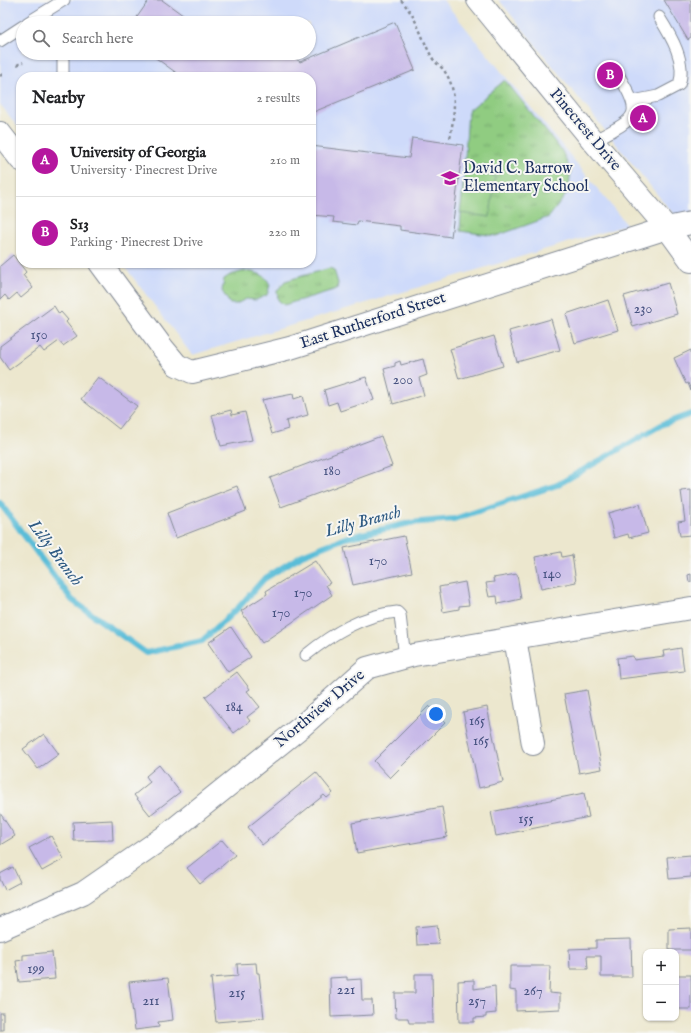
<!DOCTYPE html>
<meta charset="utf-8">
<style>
body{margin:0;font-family:"IM FELL English",serif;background:#f2f2f2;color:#202124}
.controls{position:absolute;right:12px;bottom:12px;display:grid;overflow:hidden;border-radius:8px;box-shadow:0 1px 3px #0004}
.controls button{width:36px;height:36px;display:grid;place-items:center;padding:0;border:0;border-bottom:1px solid #e0e0e0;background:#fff;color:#202124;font:20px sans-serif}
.you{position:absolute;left:436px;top:714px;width:14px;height:14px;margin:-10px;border:3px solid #fff;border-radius:50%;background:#1a73e8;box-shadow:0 0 0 6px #1a73e833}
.badge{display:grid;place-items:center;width:26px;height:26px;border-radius:50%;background:#b5179e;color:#fff;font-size:13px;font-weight:700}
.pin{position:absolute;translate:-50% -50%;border:2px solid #fff;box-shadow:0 1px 4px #0006}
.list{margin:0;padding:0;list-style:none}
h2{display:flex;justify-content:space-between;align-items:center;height:52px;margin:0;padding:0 16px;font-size:17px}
h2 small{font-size:13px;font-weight:400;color:#757577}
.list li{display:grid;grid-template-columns:26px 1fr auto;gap:12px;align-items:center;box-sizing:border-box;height:72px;padding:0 16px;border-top:1px solid #e0e0e0}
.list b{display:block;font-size:15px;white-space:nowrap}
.list p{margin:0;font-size:13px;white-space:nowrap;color:#757577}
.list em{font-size:13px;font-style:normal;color:#757577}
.icon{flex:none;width:22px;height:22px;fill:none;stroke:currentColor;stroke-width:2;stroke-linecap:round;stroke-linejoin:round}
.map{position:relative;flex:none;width:691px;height:1033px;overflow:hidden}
.search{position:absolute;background:#fff;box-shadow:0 1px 3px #0004;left:16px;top:16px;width:300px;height:44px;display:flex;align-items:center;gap:10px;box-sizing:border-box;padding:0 14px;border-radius:22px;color:#757577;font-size:15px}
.panel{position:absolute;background:#fff;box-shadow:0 1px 3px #0004;left:16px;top:72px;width:300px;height:196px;border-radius:16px}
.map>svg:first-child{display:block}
.built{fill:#cedafa;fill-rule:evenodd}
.grass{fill:url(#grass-tufts);stroke:#567e70}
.garden{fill:#90cc81;stroke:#567e70}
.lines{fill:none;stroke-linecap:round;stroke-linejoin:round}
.stream{stroke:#5abdd8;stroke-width:6}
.building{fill:#c7b9e8}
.service-casing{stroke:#848b96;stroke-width:13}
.minor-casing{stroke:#848b96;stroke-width:24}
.path{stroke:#848b96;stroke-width:2.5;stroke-dasharray:3 3;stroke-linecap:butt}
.service{stroke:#fff;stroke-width:11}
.minor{stroke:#fff;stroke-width:22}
.labels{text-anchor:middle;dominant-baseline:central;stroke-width:4;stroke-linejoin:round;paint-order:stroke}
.number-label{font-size:14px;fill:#465280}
.street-label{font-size:16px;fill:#1b2f5e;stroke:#f6f6f2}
.poi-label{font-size:16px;fill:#1b2f5e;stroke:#f6f6f2;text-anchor:start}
.water-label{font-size:17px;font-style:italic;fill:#2e5a83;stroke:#f6f6f2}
</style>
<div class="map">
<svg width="691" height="1033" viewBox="0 0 691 1033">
<defs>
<pattern id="grass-tufts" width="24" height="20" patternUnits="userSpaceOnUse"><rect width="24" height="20" fill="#90cc81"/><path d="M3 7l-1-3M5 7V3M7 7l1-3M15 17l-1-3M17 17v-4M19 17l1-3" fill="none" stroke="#75a66d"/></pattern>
</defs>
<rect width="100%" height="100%" fill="#f6f6f2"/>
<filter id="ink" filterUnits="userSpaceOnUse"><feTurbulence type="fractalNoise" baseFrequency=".025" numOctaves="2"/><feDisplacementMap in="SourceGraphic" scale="8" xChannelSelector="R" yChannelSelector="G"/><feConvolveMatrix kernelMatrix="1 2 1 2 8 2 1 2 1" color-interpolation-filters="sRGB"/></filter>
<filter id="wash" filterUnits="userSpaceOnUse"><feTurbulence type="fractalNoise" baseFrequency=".012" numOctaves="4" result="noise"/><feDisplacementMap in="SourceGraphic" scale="16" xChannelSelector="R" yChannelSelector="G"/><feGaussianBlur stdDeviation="0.9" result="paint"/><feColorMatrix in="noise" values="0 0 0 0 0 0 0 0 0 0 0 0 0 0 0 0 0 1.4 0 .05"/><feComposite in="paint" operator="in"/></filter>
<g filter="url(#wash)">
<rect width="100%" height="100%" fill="#ece7ce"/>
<g class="built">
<path d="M 1,0 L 443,0 L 627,225 L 192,355 L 122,263 L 311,263 L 311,77 L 21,77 L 21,131 L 0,104 ZM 23,23 L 309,23 L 309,53 L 23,53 Z"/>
<polygon points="499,0 691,0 691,236"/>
</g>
<g class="grass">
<polygon points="505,80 562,151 571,172 568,192 549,217 496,236 460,231 468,111"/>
<polygon points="330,268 334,270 338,283 337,289 284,305 278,300 277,291 285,281"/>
<path d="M 245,271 C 257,273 265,273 270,285 L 267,295 L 256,300 L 246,299 L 236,304 L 230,304 L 222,291 L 224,279 L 230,275 Z"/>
</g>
<polygon class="garden" points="465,173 495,176 490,217 460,213"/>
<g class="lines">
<polyline class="stream" points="0,503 72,600 146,653 202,641 239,607 264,579 302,555 345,538 410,523 454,519 557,485 663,424 691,414"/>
</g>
<g id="blocks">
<g class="building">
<polygon points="149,0 162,0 194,23 133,23"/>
<polygon points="664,0 691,0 691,38 688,40"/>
<polygon points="395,22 415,70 311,113 311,77 182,77 149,53 236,53 239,55 240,53 289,53 300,62"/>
<polygon points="412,138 463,145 451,237 400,230 400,226 358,221 357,225 333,222 334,217 311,215 311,146 409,158"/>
<polygon points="13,255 26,272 23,275 33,288 21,298 17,293 9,300 5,295 0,300 0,266"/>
<polygon points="668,283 677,314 633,327 624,296"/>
<polygon points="608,300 618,330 575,343 566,314"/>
<polygon points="54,306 59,314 61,312 68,320 66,322 77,336 63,346 59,341 44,352 40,347 9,370 0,357 0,346"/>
<polygon points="551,319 560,350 517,362 509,331"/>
<polygon points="494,336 503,366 459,379 450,349"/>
<polygon points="691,350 691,391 688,383 686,384 674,358"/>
<polygon points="423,359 427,375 419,378 424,395 393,404 384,369 395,366 395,363 400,361 401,365"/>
<polygon points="98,377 137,406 119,429 81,399"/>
<polygon points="366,377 374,400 340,411 337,402 328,405 324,390"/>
<polygon points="293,394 294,399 303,396 308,415 286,421 288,429 272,434 262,400"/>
<polygon points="231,410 232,415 245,412 252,440 221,446 212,415"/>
<polygon points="381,436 392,466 281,507 270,478"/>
<polygon points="237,486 246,511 176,538 167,513"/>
<polygon points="691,490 691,535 680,536 678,522 685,521 681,491"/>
<polygon points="640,504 648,533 629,538 628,534 614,538 608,513"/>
<polygon points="404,536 412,572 353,585 344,548"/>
<polygon points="561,552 562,557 572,555 576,582 541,589 535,557"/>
<polygon points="315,561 330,583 326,585 332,595 262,643 241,611 267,594 266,591"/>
<polygon points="517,574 521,599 498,604 497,596 489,597 486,583 494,582 493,578"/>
<polygon points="691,574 691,582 689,582 688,575"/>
<polygon points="465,582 469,605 459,606 459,609 443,612 439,587"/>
<polygon points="231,627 251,657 228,672 208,643"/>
<polygon points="681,648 684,671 619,679 617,658 633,656 634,660 664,656 663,651"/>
<polygon points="237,672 250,689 247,691 260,707 247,717 250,721 234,733 205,697"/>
<polygon points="587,690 602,769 579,773 564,694"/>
<polygon points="429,706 445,723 390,778 374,761"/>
<polygon points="487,707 503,782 479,788 463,712"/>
<polygon points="44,734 59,754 38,769 23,749"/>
<polygon points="159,765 180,792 150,815 134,795 150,782 146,776"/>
<polygon points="316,772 333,793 327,798 324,795 262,845 248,827"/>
<polygon points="584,793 589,817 496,836 491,812"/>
<polygon points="442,807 447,837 357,853 352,823"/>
<polygon points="0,813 15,836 0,845"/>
<polygon points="112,820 113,840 74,841 73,822"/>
<polygon points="51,836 64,859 42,871 29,848"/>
<polygon points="222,840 235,855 200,884 187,868"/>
<polygon points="691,855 691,877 669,879 667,857"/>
<polygon points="13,867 20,882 5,890 0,879 0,874"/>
<polygon points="437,925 439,944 417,945 416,927"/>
<polygon points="691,928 691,950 669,950 669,929"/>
<polygon points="631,939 632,977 601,977 601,956 587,956 588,969 570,969 569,949 596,948 596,940"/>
<polygon points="52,952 55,979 19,982 16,961 23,960 23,955"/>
<polygon points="256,963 257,973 259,973 264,1018 216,1022 211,978 238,976 237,964"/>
<polygon points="510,966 550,966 549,993 560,994 560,1009 516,1011 516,991 510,990"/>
<polygon points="415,974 432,974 433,1023 409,1023 408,1018 396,1018 395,993 415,993"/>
<rect x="676" y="975" width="15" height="34"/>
<polygon points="347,977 347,980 361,979 362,1000 372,1000 373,1015 331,1017 330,978"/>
<polygon points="168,978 173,1020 158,1022 159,1027 135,1030 129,982"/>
<polygon points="474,980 474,989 495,986 496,1013 486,1014 486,1017 474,1018 474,1022 459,1022 458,981"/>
<rect x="0" y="1013" width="3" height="17"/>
</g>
</g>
</g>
<g filter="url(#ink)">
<use href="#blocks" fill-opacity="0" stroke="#848b96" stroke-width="1"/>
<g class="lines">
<g class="service-casing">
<g id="service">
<polyline points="27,23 64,0"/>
<polyline points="0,41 23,26"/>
<polyline points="61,53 63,60 63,77"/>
<path d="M 633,101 L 658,96 L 679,85 C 687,62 671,36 659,17"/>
<path d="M 593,141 C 641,116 643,116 615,69"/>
<path d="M 306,655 C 332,634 362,615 397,612 L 400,615 L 405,658"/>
</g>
</g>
<g class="minor-casing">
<g id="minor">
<polyline points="478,0 593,141 667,228 691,261"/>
<polyline points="0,133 21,160"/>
<polyline points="100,263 162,347 177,365 192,372 290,348 667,228 691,223"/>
<polyline points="515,638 533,744"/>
<polyline points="0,929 83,893 164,837 301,727 367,668 414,655 691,608"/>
</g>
</g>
<g class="path">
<path d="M 401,0 C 419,20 421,39 433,59 C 436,63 439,65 442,68 C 459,88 454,115 450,139"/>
<polyline points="17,65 23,62"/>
<polyline points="0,76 4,73"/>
</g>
<use href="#service" class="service"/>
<use href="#minor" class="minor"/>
</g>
</g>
<defs>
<g id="school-bare" transform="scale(1.38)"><path d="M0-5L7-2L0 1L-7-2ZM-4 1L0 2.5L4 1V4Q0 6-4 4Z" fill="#b5179e" stroke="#f6f6f2" stroke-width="2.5" paint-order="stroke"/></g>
</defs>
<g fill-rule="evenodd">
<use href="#school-bare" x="450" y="178"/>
</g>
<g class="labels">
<g class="number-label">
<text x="643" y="309">230</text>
<text x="39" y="335">150</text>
<text x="403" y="380">200</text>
<text x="332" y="471">180</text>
<text x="378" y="561">170</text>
<text x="552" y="574">140</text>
<text x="303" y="593">170</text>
<text x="281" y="613">170</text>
<text x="234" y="707">184</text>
<text x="477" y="721">165</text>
<text x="481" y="741">165</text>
<text x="526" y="819">155</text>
<text x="36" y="969">199</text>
<text x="346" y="990">221</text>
<text x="533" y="991">267</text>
<text x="237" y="993">215</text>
<text x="151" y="1001">211</text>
<text x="477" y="1001">257</text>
</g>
<g class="street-label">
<text transform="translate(585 130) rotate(50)">Pinecrest Drive</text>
<text transform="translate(373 321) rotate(-18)">East Rutherford Street</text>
<text transform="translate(320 709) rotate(-40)">Northview Drive</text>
</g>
<g class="poi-label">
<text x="463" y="169">David C. Barrow<tspan x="463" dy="18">Elementary School</tspan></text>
</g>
<g class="water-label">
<text transform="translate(363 522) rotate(-15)">Lilly Branch</text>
<text transform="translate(55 553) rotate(53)">Lilly Branch</text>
</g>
</g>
</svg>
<div class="controls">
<button>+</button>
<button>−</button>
</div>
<div class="you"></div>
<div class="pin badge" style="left:643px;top:118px">A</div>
<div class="pin badge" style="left:610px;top:75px">B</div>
<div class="search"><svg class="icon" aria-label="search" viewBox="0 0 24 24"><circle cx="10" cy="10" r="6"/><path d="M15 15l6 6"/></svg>Search here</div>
<section class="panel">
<h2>Nearby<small>2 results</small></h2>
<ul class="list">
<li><span class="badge">A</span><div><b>University of Georgia</b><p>University · Pinecrest Drive</p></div><em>210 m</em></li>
<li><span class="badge">B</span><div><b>S13</b><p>Parking · Pinecrest Drive</p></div><em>220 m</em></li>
</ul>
</section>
</div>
